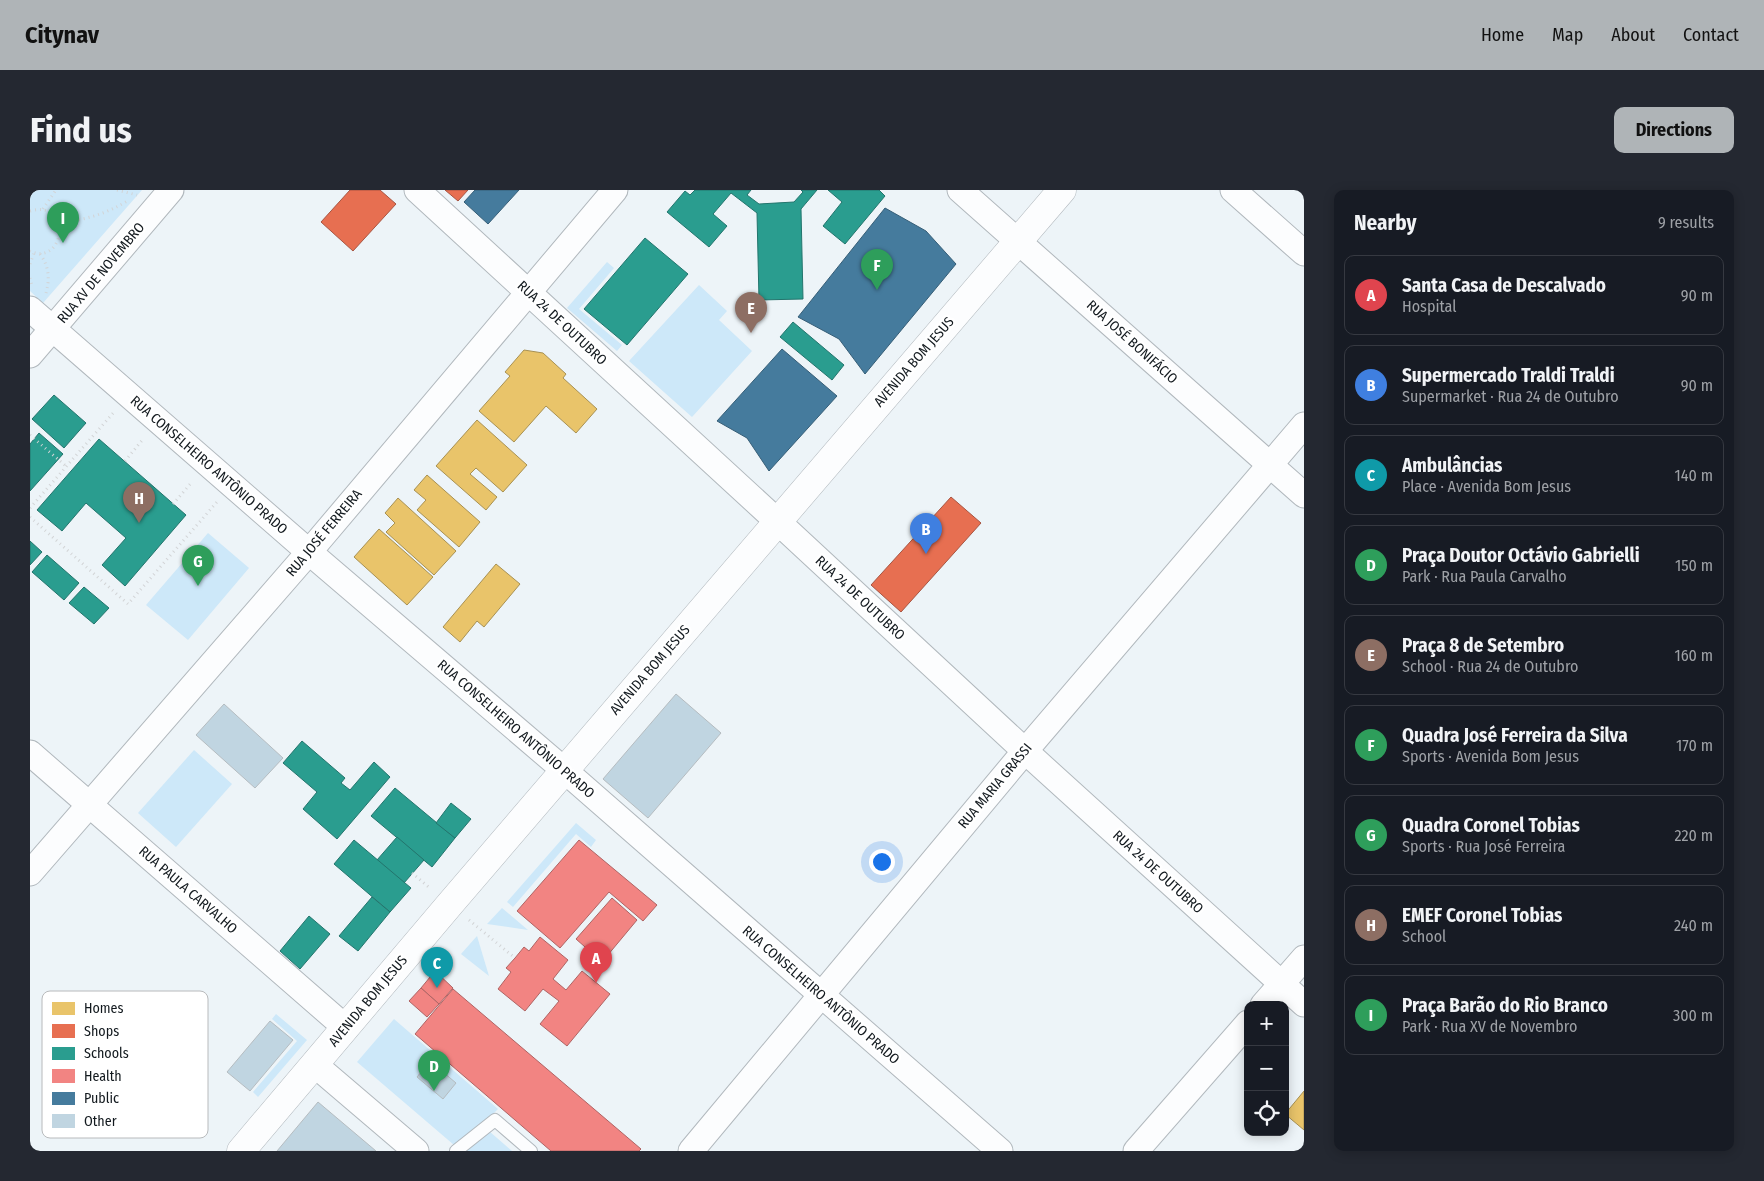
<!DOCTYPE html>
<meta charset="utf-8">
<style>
body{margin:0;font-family:"Fira Sans Condensed",sans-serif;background:#242831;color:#f1f3f6}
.controls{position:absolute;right:15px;bottom:15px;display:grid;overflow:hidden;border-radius:10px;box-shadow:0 2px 12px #0003}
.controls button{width:45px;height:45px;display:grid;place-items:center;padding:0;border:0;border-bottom:1px solid #363941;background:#171b24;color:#f1f3f6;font:25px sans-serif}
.you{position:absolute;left:851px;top:671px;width:18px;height:18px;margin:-12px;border:4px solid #fff;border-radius:50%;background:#1a73e8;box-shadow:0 0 0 8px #1a73e833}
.badge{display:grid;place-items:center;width:32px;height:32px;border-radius:50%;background:#afb4b7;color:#fff;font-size:16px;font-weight:700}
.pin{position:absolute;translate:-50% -41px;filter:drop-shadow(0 1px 2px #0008)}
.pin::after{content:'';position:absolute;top:26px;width:18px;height:15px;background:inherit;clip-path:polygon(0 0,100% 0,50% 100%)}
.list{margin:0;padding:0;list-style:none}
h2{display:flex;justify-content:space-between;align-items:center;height:65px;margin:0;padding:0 20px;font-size:21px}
h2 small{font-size:16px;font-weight:400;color:#9ea1a6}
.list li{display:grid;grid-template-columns:32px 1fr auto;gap:15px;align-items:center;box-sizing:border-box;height:80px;margin:0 10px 10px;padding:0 10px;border:1px solid #363941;border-radius:10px}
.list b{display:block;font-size:19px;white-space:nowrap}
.list p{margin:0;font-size:16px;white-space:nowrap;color:#9ea1a6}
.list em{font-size:16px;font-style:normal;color:#9ea1a6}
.icon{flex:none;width:28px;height:28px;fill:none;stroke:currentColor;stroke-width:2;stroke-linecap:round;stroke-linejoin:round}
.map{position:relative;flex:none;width:1274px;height:961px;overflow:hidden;border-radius:10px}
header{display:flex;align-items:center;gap:30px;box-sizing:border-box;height:70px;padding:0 25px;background:#afb4b7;color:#111}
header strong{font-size:24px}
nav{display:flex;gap:28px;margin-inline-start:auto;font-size:18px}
.intro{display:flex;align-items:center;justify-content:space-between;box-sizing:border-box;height:120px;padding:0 30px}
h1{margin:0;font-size:35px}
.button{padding:12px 22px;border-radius:10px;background:#afb4b7;color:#111;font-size:18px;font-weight:700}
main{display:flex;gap:30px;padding:0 30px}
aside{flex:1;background:#171b24;border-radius:10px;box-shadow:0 2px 12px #0003}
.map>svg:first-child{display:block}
.green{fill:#cde8f9}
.homes{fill:#e9c46a;stroke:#a89153}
.shops{fill:#e76f51;stroke:#a75542}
.schools{fill:#2a9d8f;stroke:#23756d}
.health{fill:#f28482;stroke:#af6464}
.public{fill:#457b9d;stroke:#365e77}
.building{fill:#c0d5e1;stroke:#b5bcc0}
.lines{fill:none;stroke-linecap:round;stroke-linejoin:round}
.lane-casing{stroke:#b1b8bd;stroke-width:14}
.street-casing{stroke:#b1b8bd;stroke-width:27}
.secondary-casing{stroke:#b1b8bd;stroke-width:29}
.path{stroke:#d2d4d6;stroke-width:3;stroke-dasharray:1 4;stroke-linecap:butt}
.lane{stroke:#fcfdfe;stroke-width:12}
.street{stroke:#fcfdfe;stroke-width:25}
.secondary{stroke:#fcfdfe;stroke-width:28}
.labels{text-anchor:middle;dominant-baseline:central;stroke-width:5;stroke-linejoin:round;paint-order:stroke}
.street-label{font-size:14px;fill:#12191e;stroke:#fff}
.key{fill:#fff;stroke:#b8babc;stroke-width:1}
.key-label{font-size:14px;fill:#12191e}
</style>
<header>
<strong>Citynav</strong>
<nav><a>Home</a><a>Map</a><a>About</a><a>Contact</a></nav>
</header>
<div class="intro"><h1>Find us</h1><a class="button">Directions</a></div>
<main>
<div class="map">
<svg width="1274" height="961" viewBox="0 0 1274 961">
<rect width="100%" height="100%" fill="#edf4f8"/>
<g class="green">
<polygon points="0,0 112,0 13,113 0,101"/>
<polygon points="577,72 584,78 549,119 592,155 587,161 537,118"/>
<polygon points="669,95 697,121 689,130 722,161 662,227 599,171"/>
<polygon points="178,343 219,378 158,450 116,415"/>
<polygon points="164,560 202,594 146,657 108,623"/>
<polygon points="546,633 566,650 561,657 546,644 483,717 477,712"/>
<polygon points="472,718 498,740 457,734"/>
<polygon points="447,746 459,786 431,764"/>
<polygon points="246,824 277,850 228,907 223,902 267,851 242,829"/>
<polygon points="364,829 468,919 452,935 482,961 431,961 327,872"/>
</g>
<g class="homes">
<polygon points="494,160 513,163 536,184 533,188 567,219 546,243 516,216 484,252 449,221 480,186 475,182"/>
<polygon points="447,230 497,275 473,302 446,278 440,284 467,307 456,320 406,276"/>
<polygon points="397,285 450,332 429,357 387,320 396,310 384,300"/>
<polygon points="368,308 426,361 404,385 356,342 365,333 355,323"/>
<polygon points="349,339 403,387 377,415 324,367"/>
<polygon points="466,374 490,394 454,437 447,431 430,452 413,437"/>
<polygon points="1274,901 1274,940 1255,924"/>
</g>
<g class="shops">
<polygon points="320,0 350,0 366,14 323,61 291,32"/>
<polygon points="415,0 438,0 428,11"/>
<polygon points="921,307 951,333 871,422 841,395"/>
</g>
<g class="schools">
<polygon points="665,0 721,0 717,5 729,14 764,12 773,2 771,0 787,0 771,19 773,109 729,110 727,23 701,3 683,24 697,36 679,57 637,22 655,1 660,5"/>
<polygon points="798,0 849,0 855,6 815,54 793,36 812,12"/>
<polygon points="615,48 658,84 597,155 554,119"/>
<polygon points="763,132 814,175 802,190 750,147"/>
<polygon points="24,205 56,233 34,258 2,229"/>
<polygon points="9,243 33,264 0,301 0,254"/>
<polygon points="69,249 156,325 95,396 72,375 96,348 56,313 32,341 7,320"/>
<polygon points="0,351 12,362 0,375"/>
<polygon points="17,365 49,393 34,410 2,382"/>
<polygon points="54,397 79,418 64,434 39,413"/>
<polygon points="272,551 315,588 311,593 320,600 344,572 360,587 307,649 273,619 287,602 253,573"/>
<polygon points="365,598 425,648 402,677 341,626"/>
<polygon points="421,613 441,629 425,648 406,633"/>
<polygon points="367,647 394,670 374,693 347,670"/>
<polygon points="324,650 381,698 360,722 304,674"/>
<polygon points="342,707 360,722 328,761 309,746"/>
<polygon points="279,726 300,744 270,779 250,761"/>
</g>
<g class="health">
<polygon points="549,650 627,715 613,731 579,702 530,758 487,721"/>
<polygon points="582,708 607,730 572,772 546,749"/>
<polygon points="510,747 538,770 523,789 536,800 552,781 580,804 537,856 510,834 529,811 513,799 495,821 468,799 481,782 476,778 485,768 494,757 499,761"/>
<polygon points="405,781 423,798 409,814 391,798"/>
<polygon points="391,798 409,814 397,827 379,811"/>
<polygon points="423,799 611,959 609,961 521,961 385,844"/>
</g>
<g class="public">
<polygon points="445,0 489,0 458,34 434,12"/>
<polygon points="855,18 896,41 926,74 835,184 809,149 768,127"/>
<polygon points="752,159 807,206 739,281 717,248 687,231"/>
</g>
<g class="building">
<polygon points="646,504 691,543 618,628 573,589"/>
<polygon points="194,514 253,568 225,598 166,545"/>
<polygon points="240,831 263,850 220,901 197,882"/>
<polygon points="400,871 426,893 413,909 387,887"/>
<polygon points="288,912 346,961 247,961"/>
</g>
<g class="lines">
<g class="lane-casing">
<polyline id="lane" points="426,961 465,930 501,961"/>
</g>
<g class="street-casing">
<g id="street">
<polyline points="387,0 747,331 995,561 1274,814"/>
<polyline points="930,0 1274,305"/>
<polyline points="1203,0 1274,63"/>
<polyline points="0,119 279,362 534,580 970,961"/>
<polyline points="0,165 141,0"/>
<polyline points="0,563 316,838"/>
<polyline points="0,683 279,362 585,0"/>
<polyline points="1233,815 1274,768"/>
<polyline points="284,874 386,961"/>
<polyline points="661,961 995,561 1274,235"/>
<polyline points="1106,961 1218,833"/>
</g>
</g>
<g class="secondary-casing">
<polyline id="secondary" points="211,961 420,714 1032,0"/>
</g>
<g class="path">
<polyline points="87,0 107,5"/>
<polyline points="13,19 26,0"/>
<path d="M 0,21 C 43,9 35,77 0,61"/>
<path d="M 29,33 C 55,30 76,24 99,10"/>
<path d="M 10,64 C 19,76 20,89 16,103"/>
<polyline points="0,74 4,63"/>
<polyline points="0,88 2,96"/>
<polyline points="0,245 37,277"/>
<polyline points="95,271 114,248"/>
<polyline points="143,314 162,292"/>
<polyline points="0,318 84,222"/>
<polyline points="0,327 98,414 187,312"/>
<polyline points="382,683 401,699"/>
<polyline points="439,730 485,768"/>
</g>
<use href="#lane" class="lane"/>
<use href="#street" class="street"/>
<use href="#secondary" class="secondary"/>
</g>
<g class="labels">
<g class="street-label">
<text transform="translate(71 83) rotate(-50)">RUA XV DE NOVEMBRO</text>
<text transform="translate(532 133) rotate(43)">RUA 24 DE OUTUBRO</text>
<text transform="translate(1102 152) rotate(42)">RUA JOSÉ BONIFÁCIO</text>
<text transform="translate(884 172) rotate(-49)">AVENIDA BOM JESUS</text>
<text transform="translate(179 275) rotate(41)">RUA CONSELHEIRO ANTÔNIO PRADO</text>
<text transform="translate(294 343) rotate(-50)">RUA JOSÉ FERREIRA</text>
<text transform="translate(830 408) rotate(43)">RUA 24 DE OUTUBRO</text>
<text transform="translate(620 480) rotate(-49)">AVENIDA BOM JESUS</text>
<text transform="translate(486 539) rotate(41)">RUA CONSELHEIRO ANTÔNIO PRADO</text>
<text transform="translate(965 596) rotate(-50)">RUA MARIA GRASSI</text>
<text transform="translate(1128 682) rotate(42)">RUA 24 DE OUTUBRO</text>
<text transform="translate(158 700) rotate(41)">RUA PAULA CARVALHO</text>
<text transform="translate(791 805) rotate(41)">RUA CONSELHEIRO ANTÔNIO PRADO</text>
<text transform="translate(338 811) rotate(-50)">AVENIDA BOM JESUS</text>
</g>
</g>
<rect x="12" y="801" width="166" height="147" rx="8" class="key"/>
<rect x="22" y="812" width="23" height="13" fill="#e9c46a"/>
<rect x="22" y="834" width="23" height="14" fill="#e76f51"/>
<rect x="22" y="857" width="23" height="13" fill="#2a9d8f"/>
<rect x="22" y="879" width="23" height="14" fill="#f28482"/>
<rect x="22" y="902" width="23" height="13" fill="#457b9d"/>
<rect x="22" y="924" width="23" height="14" fill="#c0d5e1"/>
<g class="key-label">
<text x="54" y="823">Homes</text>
<text x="54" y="846">Shops</text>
<text x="54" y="868">Schools</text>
<text x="54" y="891">Health</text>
<text x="54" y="913">Public</text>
<text x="54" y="936">Other</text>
</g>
</svg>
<div class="controls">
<button>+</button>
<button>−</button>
<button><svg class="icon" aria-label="locate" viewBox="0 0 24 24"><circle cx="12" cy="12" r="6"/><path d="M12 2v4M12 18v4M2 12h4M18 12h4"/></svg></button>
</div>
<div class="you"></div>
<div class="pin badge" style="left:566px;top:793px;background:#e0444e">A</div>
<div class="pin badge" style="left:896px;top:364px;background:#3f7fe0">B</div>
<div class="pin badge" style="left:407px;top:798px;background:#0f9aa8">C</div>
<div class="pin badge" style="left:404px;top:901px;background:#2e9e5b">D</div>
<div class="pin badge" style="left:721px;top:143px;background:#8d6e63">E</div>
<div class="pin badge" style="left:847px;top:100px;background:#2e9e5b">F</div>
<div class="pin badge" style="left:168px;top:396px;background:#2e9e5b">G</div>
<div class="pin badge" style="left:109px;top:333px;background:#8d6e63">H</div>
<div class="pin badge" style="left:33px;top:53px;background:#2e9e5b">I</div>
</div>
<aside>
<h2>Nearby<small>9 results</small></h2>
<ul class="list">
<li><span class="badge" style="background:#e0444e">A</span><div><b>Santa Casa de Descalvado</b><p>Hospital</p></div><em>90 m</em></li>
<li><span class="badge" style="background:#3f7fe0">B</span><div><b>Supermercado Traldi Traldi</b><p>Supermarket · Rua 24 de Outubro</p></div><em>90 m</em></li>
<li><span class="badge" style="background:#0f9aa8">C</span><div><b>Ambulâncias</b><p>Place · Avenida Bom Jesus</p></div><em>140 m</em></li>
<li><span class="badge" style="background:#2e9e5b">D</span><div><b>Praça Doutor Octávio Gabrielli</b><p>Park · Rua Paula Carvalho</p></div><em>150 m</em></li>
<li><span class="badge" style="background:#8d6e63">E</span><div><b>Praça 8 de Setembro</b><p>School · Rua 24 de Outubro</p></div><em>160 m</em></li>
<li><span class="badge" style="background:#2e9e5b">F</span><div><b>Quadra José Ferreira da Silva</b><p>Sports · Avenida Bom Jesus</p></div><em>170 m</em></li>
<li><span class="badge" style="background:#2e9e5b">G</span><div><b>Quadra Coronel Tobias</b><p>Sports · Rua José Ferreira</p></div><em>220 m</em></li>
<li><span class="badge" style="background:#8d6e63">H</span><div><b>EMEF Coronel Tobias</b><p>School</p></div><em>240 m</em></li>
<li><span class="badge" style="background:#2e9e5b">I</span><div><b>Praça Barão do Rio Branco</b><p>Park · Rua XV de Novembro</p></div><em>300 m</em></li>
</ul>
</aside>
</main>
